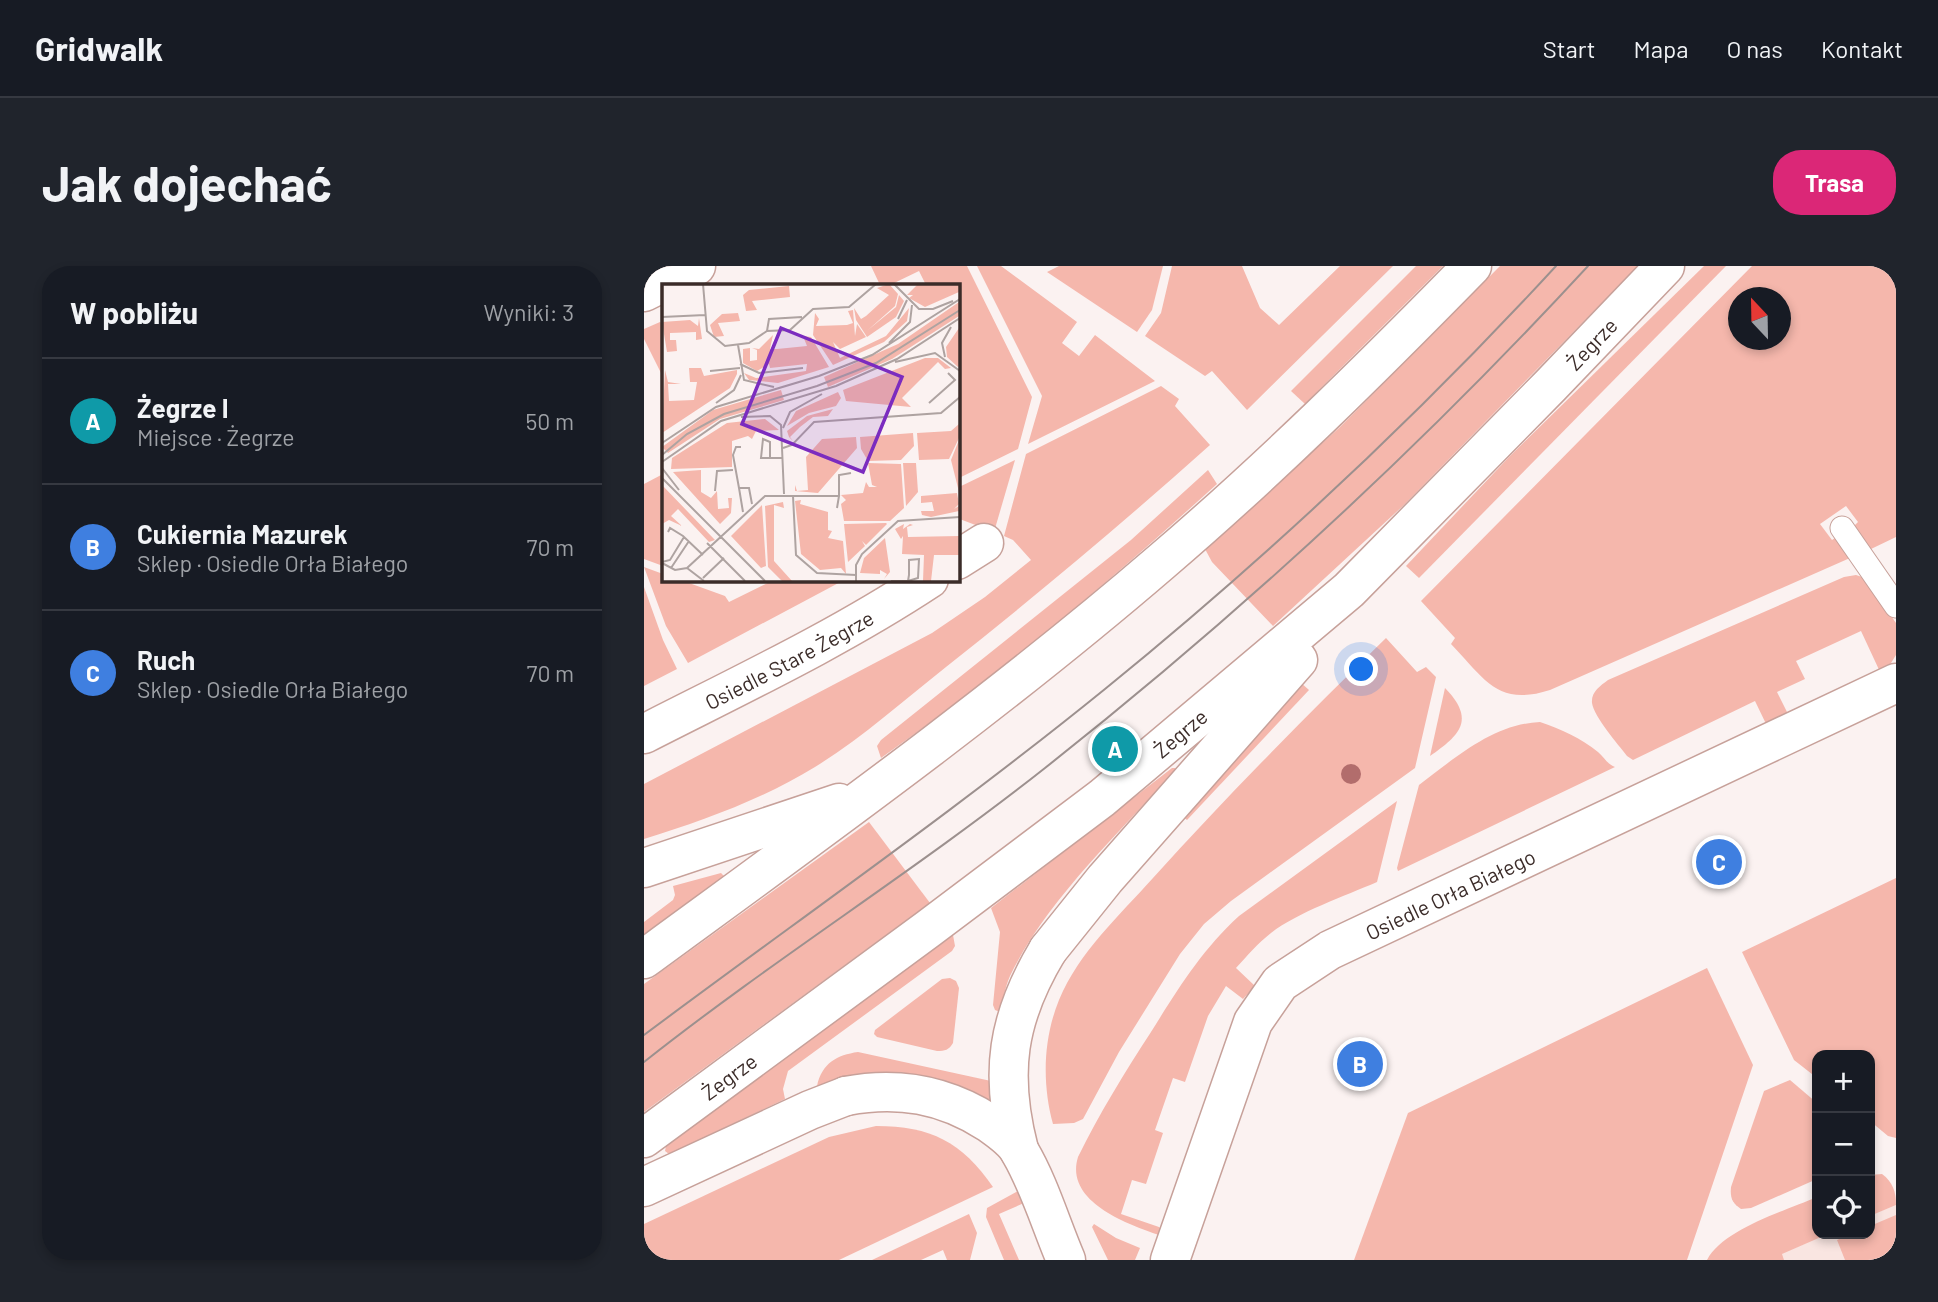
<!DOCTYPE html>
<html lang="pl">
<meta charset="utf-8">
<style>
body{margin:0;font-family:Barlow,sans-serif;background:#20242c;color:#f1f3f6}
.controls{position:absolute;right:21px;bottom:21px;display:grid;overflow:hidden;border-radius:14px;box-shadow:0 4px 10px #0003}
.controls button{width:63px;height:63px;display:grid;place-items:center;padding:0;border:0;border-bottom:2px solid #363941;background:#171b24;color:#f1f3f6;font:35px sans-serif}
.compass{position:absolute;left:1084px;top:21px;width:63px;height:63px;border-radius:50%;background:#171b24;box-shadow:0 4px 10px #0003;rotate:338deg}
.you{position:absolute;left:718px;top:404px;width:24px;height:24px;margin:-18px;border:5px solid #fff;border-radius:50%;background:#1a73e8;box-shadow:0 0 0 10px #1a73e833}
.badge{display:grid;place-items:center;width:46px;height:46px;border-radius:50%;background:#db2777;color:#fff;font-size:23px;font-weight:700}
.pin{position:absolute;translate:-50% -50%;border:4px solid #fff;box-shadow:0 2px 7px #0006}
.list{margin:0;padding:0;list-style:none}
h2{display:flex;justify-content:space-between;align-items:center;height:91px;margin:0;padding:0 28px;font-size:30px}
h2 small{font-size:23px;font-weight:400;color:#9ea1a6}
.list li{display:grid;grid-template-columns:46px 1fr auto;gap:21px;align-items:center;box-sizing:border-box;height:126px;padding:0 28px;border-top:2px solid #363941}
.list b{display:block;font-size:26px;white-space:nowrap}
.list p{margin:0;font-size:23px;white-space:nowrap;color:#9ea1a6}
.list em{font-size:23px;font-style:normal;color:#9ea1a6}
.icon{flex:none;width:38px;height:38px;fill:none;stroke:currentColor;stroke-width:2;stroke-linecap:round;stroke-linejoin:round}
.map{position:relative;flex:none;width:1252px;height:994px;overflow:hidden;border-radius:28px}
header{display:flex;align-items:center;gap:42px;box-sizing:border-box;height:98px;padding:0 35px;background:#171b24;border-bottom:2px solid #363941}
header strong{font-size:33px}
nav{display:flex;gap:38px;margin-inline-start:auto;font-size:24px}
.intro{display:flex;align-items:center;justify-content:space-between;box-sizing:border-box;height:168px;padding:0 42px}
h1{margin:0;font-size:49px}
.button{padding:18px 32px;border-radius:28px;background:#db2777;color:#fff;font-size:24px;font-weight:700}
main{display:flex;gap:42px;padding:0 42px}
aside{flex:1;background:#171b24;border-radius:28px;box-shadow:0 4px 10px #0003}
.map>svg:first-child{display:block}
.built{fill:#f9e5e1}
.green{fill:#f5b7ac;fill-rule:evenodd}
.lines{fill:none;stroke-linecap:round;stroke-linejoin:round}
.service-casing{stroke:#c7a19a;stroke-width:25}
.minor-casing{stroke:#c7a19a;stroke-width:41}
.tertiary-casing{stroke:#c7a19a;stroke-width:41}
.service{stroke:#fff;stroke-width:23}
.minor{stroke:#fff;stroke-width:38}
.tertiary{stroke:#fff;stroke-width:38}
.tram{stroke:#9c908e;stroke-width:2}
.tree{fill:#b26d6c}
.labels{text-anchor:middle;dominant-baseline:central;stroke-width:7;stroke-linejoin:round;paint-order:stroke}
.street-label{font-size:21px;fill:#3b2c29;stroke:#fbf2f1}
.inset-road{fill:none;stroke:#aea3a1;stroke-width:2}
.view{fill:#7b2cbf;fill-opacity:0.15;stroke:#7b2cbf;stroke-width:3.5}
.inset-edge{fill:none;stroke:#3b2c29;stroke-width:3.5}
</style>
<header>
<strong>Gridwalk</strong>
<nav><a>Start</a><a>Mapa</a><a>O nas</a><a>Kontakt</a></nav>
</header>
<div class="intro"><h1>Jak dojechać</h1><a class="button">Trasa</a></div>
<main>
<aside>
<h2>W pobliżu<small>Wyniki: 3</small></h2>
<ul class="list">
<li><span class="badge" style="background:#0f9aa8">A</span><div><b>Żegrze I</b><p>Miejsce · Żegrze</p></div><em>50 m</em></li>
<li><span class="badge" style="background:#3f7fe0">B</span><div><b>Cukiernia Mazurek</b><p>Sklep · Osiedle Orła Białego</p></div><em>70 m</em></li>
<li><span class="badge" style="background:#3f7fe0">C</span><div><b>Ruch</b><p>Sklep · Osiedle Orła Białego</p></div><em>70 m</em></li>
</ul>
</aside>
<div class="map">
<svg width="1252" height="994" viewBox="0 0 1252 994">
<rect width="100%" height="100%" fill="#fbf2f1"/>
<polygon class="built" points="1252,939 1252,994 1123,994 1184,968 1226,968 1226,950"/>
<g class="green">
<polygon points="227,0 323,0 388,131 374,183 313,213 313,19 282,19 275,5 246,19 236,19"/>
<polygon points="333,0 357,0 433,56 418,77 435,90 451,69 511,115 384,178 398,130"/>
<polygon points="415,0 519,0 508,44 493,66 403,6"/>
<polygon points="528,0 598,0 616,42 635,59 696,0 749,0 603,144 568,105 561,110 501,70 517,47"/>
<polygon points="772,0 799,0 661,138 647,125"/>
<polygon points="856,0 994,0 761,238 629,360 568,296 561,283 695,162"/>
<polygon points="1060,0 1082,0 775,312 762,300 865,191"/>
<path d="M 1108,0 L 1252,0 L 1252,271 L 1227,283 L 1210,260 L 1214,256 L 1202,240 L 1176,258 L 1188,274 L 1191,272 L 1206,292 L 906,424 C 853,441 841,413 807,378 L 811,372 L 777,335 ZM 1094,32 L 1136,32 L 1136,74 L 1094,74 Z"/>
<polygon points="16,56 19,58 19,111 0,73 0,63"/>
<path d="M 517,120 L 535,133 L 531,140 L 566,179 C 480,256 393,329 302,401 C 259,435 218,472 171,501 C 119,533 58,555 0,573 L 0,518 L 288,367 L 341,331 L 387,294 L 369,274 L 360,270 L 382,188 Z"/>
<polygon points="371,194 350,266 313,252 313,222"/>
<path d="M 564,204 L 573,218 C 466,315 355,409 237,492 L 233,480 L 237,474 L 487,274 Z"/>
<polygon points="19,208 19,300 0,293 0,218"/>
<polygon points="0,301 19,308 19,313 34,313 81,330 85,336 132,313 202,313 44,397 22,360"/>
<path d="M 1212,309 L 1221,312 L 1252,357 L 1252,389 L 1242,405 L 1237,408 L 1217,365 L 1152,395 L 1161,413 L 1133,426 L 1146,452 L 1124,462 L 1111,435 L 989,494 L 983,490 C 974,478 950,451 948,437 C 947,426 956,420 964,414 L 1200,311 Z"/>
<polygon points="0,321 19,374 33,403 0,420"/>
<path d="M 742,372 L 773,406 L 782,401 L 792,411 L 771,502 L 587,635 L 560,658 L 536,688 L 475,786 L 439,853 L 430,857 L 409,858 C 398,818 399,773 415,734 C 435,686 475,650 509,612 C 584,529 662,450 742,372 Z"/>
<polygon points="656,416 665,424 543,554 538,550"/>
<path d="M 801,422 C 832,454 816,469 786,490 Z"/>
<path d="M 896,456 C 917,463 937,472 954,486 C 960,491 963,498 971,501 L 754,605 L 753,602 L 775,519 C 811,492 849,458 896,456 Z"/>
<path d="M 528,502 L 531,502 L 531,505 C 475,567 402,635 366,710 C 361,721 359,735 356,746 L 351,744 L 349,739 L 356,666 L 347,642 Z"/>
<path d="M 753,535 L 733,616 C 701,630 654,646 627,667 C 614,677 603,690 592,702 L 611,720 L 599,733 L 582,720 L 564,750 L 541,816 L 529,812 L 511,864 L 519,867 L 502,918 L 488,914 L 477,948 L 515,961 L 520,966 L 518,970 C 485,959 420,936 434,891 C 455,848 481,806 507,766 C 534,723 557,685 595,650 Z"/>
<polygon points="225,556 286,637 0,846 0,718"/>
<polygon points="77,607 80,610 78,612 0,668 0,656 29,634 31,629 29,620"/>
<polygon points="1252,612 1252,872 1244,870 1226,855 1226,789 1173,789 1173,812 1150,794 1098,686"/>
<polygon points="309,669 311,680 308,685 144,805 139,823 141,833 25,888 21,885 22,880"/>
<polygon points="1063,702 1109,799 1043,994 710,994 764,847"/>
<path d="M 306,712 L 312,715 L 315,722 L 309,777 C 305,784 301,785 293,785 L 233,771 L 230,768 L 231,764 L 298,713 Z"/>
<path d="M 214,786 L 347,815 L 348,832 L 346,835 C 275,809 249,796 173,820 C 178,797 193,789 214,786 Z"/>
<path d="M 1146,814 L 1173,837 L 1173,913 L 1107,942 L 1097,943 C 1088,937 1086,932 1087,921 L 1120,825 Z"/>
<path d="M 232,860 C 287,860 318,876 349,921 L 195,994 L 0,994 L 0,958 L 185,871 Z"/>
<path d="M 1238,908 C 1249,916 1252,926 1252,939 L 1226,950 L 1226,909 Z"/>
<polygon points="374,925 380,937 355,948 375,994 360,994 342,951 343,942"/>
<path d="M 1173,931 L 1173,968 L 1184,968 L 1138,988 L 1140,994 L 1063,994 C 1079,963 1141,945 1173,931 Z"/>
<polygon points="325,948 333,967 326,994 303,994 299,984 277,994 228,994"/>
<polygon points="1252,949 1252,988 1238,994 1201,994 1193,974 1207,968 1226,968 1226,960"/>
<polygon points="450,958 472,972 496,982 491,994 464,994 448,961"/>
</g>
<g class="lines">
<g class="service-casing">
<polyline id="service" points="1198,262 1252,340"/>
</g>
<g class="minor-casing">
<g id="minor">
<polyline points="0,26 52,0"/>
<polyline points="313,294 340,277"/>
<path id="s1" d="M 0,468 C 96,419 194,373 285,313"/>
<path d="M 202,830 C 254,820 300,828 345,857 C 356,865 370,874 376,886 C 395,918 407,959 422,994"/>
<path d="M 375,884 C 355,807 363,752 404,684"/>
<path id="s2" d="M 526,994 L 609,756 L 636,717 L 686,684 L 1252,417"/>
</g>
</g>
<g class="tertiary-casing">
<g id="tertiary">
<polyline points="0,602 195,537"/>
<polyline points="404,684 461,613 654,394"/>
<path d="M 0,693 C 176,564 352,438 517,296 C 626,203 728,102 828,0"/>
<path id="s3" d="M 0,872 L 284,663 L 458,532 L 705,324 L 906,120 L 1021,0"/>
<polyline points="0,921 166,844 202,830"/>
</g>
</g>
<use href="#service" class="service"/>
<use href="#minor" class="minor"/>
<use href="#tertiary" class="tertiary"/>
<g class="tram">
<path d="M 0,769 C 154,654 312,544 461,423 C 621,293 772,152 912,0"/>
<path d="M 0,796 C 130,693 271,605 401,502 C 595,349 776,182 944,0"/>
</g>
</g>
<circle class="tree" cx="707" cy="508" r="10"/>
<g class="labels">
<g class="street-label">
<text stroke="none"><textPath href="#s3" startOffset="1239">Żegrze</textPath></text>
<text stroke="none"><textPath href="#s1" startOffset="163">Osiedle Stare Żegrze</textPath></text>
<text stroke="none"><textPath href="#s3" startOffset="672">Żegrze</textPath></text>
<text stroke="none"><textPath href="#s2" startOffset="492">Osiedle Orła Białego</textPath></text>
<text stroke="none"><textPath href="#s3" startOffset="105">Żegrze</textPath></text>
</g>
</g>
<g transform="translate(18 18)">
<rect width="298" height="298" fill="#fbf2f1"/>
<path d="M 227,0 L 236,10 L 233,22 L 206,46 L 234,23 L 237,11 L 242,17 L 234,33 L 205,53 L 194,36 L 192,24 L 199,35 L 204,32 L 227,11 L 215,4 ZM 256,0 L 297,0 L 297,8 L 263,23 L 247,14 L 251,11 L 245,11 ZM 127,2 L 128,13 L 90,17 L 95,26 L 84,27 L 81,11 L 87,6 ZM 297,18 L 297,32 L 230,75 L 166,103 L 162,93 L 236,60 ZM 247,24 L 245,37 L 222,58 L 171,81 L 151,51 L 153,29 L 157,35 L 154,42 L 185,41 L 191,39 L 186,27 L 191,26 L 193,52 L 195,40 L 204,53 L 178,65 L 171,58 L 178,74 L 224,52 ZM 60,30 L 76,29 L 78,37 L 56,39 L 62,52 L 52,53 L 48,41 ZM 37,34 L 40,55 L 34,56 L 34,48 L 8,49 L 8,56 L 14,56 L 15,67 L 5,68 L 0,38 L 28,36 L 36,42 ZM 297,44 L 298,81 L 296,83 L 285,73 L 284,63 ZM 111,51 L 108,65 L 115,65 L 145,62 L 141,52 L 149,53 L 167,83 L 116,99 L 87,96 L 82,89 L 94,94 L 144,87 L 145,80 L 108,84 L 107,80 L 95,87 L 81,79 L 81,65 L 88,64 L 88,77 L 95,76 L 95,66 L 90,64 L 97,65 ZM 263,74 L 276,74 L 289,84 L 283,85 L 276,78 L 240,114 L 249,123 L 184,117 L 181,106 ZM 27,84 L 39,84 L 42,92 L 75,86 L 75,90 L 68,104 L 0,149 L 3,86 L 6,98 L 19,100 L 6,100 L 7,117 L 32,116 L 35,98 L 28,98 ZM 119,106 L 122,116 L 58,135 L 6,169 L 0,163 L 51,126 ZM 176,108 L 179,114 L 174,122 L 147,129 L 125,142 L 134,127 ZM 171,125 L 166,132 L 151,133 L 138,143 L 128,153 L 131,157 L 127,153 L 125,147 L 145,132 ZM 103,135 L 117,146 L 94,147 L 90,155 L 86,152 L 70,157 L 70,183 L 9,185 L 10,174 L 65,139 ZM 297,140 L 297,154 L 287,175 L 257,176 L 255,149 L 289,147 ZM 251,149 L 252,162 L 239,176 L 206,177 L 199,165 L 198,153 ZM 194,153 L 195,164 L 156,209 L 133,207 L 133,201 L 135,207 L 146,206 L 144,173 L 160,155 ZM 297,156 L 296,166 L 297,208 L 289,176 ZM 206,179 L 239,180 L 242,224 L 228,237 L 182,237 L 179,220 L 184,216 L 179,211 L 201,209 L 204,198 L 207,203 L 215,203 L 210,201 ZM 241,179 L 254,179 L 256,208 L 244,222 ZM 39,186 L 39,208 L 49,214 L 55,207 L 56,225 L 67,224 L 66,214 L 70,214 L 69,229 L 58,240 L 11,188 ZM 0,201 L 53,256 L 47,258 L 16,225 L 9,232 L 20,242 L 7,236 L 0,240 ZM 295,209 L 297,220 L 292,225 L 297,222 L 297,227 L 269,233 L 260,231 L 259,227 L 272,227 L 270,218 L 259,219 L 259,212 ZM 139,216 L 138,220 L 166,228 L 166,246 L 170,247 L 166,254 L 181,257 L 184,290 L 179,284 L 158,286 L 139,270 L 133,217 ZM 121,218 L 122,224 L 112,221 L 112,277 L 130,297 L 120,297 L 106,283 L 103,222 ZM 100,221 L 104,282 L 99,284 L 69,252 ZM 182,240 L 224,239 L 225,240 L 204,261 L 200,257 L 203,262 L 186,278 ZM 242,240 L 241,245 L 248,240 L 251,241 L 245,243 L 246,253 L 297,252 L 297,271 L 272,271 L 269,297 L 261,297 L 262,271 L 240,270 L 241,252 L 239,255 L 233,245 ZM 223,254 L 228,288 L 222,295 L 225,290 L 218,286 L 218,290 L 198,289 L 202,274 Z" fill="#f5b7ac"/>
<path class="inset-road" d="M 41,0 L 45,47 L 63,62 L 87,59 L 105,47 L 128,46 L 151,25 L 187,23 L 214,0M 232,0 L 257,25 L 271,25 L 291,17M 0,33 L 43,31M 236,35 L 245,16M 105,47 L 107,35 L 140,33M 227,59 L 248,38 L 250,21M 76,61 L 82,96 L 112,103M 283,73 L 280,59 L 289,43M 233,78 L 273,69 L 298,87M 78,80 L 97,89 L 141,84M 48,87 L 78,84M 54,119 L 72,106 L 79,91M 267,119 L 293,96 L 286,89M 79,133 L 108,132 L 119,141 L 122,210M 121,144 L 128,128 L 160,110M 0,159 L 54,123 L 157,92 L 210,71 L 298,15M 121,164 L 130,161 L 152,138 L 279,129 L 298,113M 0,171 L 25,150 L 62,130 L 155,102 L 214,79 L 298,26M 108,174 L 99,174 L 101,155 L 108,158 L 108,174 L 121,174M 0,178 L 59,137 L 174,102 L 235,75 L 298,34M 0,184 L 17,206M 0,194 L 103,297M 77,204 L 71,171 L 74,163 L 79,163M 53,207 L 55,187 L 71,186M 131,212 L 134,271 L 155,289 L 194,291M 177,212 L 177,191 L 189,189M 81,228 L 77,204 L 87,204 L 90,220M 6,248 L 8,244 L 21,252 L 41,271M 45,259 L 83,297M 0,278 L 8,276 L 22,253M 0,279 L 13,286 L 25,284 L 103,212 L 177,212 L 175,224M 9,284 L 27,257M 25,284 L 42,297M 41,294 L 62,274M 194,297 L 194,281 L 200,270 L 236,237 L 298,233M 229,297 L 246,297 L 256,294 L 257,275 L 247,276 L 247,291 L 246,297"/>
<path class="view" d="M 119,44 L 240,93 L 201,188 L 80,140 Z"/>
<rect width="298" height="298" class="inset-edge"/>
</g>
</svg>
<div class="controls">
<button>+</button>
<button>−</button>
<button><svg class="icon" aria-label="locate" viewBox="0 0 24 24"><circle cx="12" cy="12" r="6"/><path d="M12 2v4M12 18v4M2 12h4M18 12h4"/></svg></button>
</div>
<svg class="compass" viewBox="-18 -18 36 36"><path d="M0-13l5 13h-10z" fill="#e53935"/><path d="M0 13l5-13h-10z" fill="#9ea1a6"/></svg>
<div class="you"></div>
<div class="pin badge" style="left:471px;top:483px;background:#0f9aa8">A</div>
<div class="pin badge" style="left:716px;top:798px;background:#3f7fe0">B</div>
<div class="pin badge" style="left:1075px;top:596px;background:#3f7fe0">C</div>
</div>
</main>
